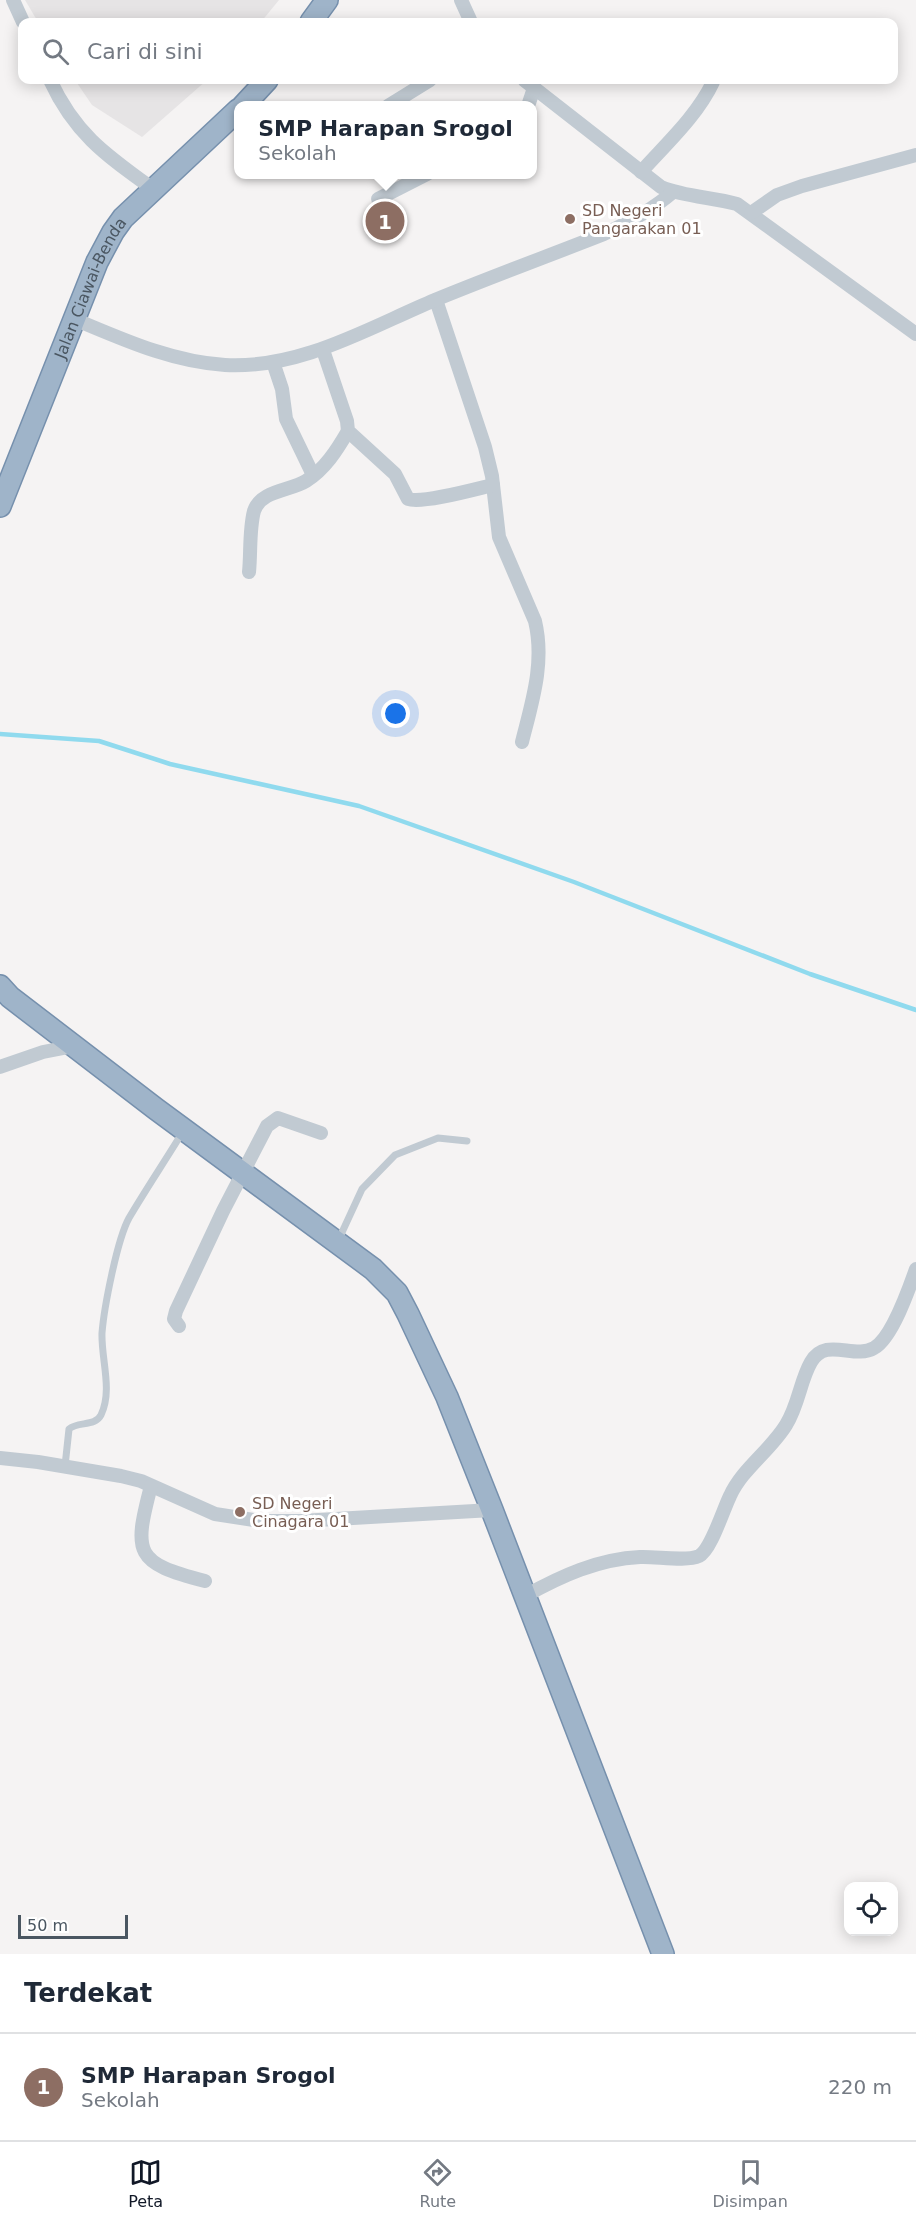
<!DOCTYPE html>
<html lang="id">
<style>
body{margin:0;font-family:"DejaVu Sans",sans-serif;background:#f6f6f7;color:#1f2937}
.controls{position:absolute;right:18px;bottom:18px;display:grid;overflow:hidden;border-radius:12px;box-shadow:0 3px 15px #0003}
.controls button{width:54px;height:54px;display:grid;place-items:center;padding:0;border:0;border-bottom:2px solid #e0e1e3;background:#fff;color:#1f2937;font:30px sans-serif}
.scale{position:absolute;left:18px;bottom:15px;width:110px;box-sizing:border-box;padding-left:6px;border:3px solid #4a5661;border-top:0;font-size:16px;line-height:21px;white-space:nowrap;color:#4a5661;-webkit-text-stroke:4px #fff;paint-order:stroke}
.you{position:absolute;left:396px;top:714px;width:21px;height:21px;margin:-15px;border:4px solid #fff;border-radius:50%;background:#1a73e8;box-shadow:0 0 0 9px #1a73e833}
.badge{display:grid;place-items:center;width:39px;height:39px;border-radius:50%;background:#111827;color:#fff;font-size:20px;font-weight:700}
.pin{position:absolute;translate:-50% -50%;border:3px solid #fff;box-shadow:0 2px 6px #0006}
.popup{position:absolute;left:234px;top:101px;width:303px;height:78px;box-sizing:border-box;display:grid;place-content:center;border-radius:12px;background:#fff;filter:drop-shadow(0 2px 4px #0005);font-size:20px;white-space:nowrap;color:#747a83}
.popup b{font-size:22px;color:#1f2937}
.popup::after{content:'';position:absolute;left:50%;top:100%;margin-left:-12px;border:12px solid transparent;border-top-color:#fff}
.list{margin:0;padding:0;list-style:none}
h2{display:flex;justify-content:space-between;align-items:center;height:78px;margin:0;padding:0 24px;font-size:26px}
h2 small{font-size:20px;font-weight:400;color:#747a83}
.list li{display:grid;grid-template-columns:39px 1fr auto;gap:18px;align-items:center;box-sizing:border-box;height:108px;padding:0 24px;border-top:2px solid #e0e1e3}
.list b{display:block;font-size:22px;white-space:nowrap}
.list p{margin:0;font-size:20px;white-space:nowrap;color:#747a83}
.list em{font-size:20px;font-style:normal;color:#747a83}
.icon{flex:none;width:33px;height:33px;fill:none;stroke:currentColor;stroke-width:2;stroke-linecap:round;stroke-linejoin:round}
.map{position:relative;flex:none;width:916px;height:1954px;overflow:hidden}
.search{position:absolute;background:#fff;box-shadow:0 3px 15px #0003;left:18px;right:18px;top:18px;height:66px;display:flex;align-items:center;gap:15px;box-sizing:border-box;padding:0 21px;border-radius:12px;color:#747a83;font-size:22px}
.sheet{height:186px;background:#fff}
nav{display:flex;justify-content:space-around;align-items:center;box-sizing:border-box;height:84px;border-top:2px solid #e0e1e3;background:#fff;font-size:16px;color:#747a83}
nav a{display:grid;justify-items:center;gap:3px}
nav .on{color:#111827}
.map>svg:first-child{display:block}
.education{fill:#e6e4e5}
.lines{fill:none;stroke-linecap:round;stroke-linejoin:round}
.stream{stroke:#90daee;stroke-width:4.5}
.trunk-casing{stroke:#7690ad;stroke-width:24}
.service{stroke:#c1cad2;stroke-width:7}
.minor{stroke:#c1cad2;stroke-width:14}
.trunk{stroke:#9fb4c9;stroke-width:21}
.education-dot{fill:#8d6e63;stroke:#fff;stroke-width:2}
.labels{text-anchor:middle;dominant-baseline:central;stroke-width:6;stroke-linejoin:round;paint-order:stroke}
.education-label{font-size:16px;fill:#785e54;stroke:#fff;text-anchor:start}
.street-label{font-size:16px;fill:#4a5661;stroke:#fff}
</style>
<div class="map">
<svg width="916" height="1954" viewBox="0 0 916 1954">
<rect width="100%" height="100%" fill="#f5f3f3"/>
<g class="education">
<polygon points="25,0 279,0 261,22 38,22"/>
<polygon points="75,80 207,80 142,137 92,105"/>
</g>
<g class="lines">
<polyline class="stream" points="0,734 99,741 170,764 359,806 574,882 810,974 916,1010"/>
<g class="trunk-casing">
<g id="trunk">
<polyline points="311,22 327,0"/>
<polyline points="243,106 267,80"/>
<path id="s1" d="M 0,506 L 97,262 L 113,232 L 123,218 L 238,110"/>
<polyline points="0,986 10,997 156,1109 373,1269 397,1293 408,1314 447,1397 492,1510 663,1954"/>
</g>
</g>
<g class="service">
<polyline points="338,1241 362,1189 395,1155 438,1138 467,1141"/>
<path d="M 65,1466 L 69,1429 C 78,1421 95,1427 101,1415 C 113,1390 101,1359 102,1333 C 104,1308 117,1240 129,1218 C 146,1189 165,1161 182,1133"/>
</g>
<g class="minor">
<polyline points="13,0 23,22"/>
<polyline points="461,0 471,22"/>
<path d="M 50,80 C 75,134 106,155 153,189"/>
<path d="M 524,80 L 661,187 C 685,197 712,197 737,204 L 916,334"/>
<polyline points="388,106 430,80"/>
<polyline points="528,106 534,88"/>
<path d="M 641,172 C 666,144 697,116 713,82"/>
<polyline points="378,199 427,174"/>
<polyline points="751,213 777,195 802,186 916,155"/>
<path d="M 436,300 L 485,447 L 492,476 L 499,537 L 535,621 C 545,663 532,702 522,742"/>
<path d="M 74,319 C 122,339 172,362 225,365 C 301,369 368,328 435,300 C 491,277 548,256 604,234 C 630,222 652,210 673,192"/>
<path d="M 323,350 L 347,421 L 348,431 L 395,474 L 408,499 C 422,504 476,489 493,485"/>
<polyline points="273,362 282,389 286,419 313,475"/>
<path d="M 249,572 C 251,553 249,530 254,511 C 261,490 290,491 306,481 C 325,469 337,450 348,431"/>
<polyline points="0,1067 43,1052 74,1046"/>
<polyline points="179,1326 174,1319 176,1311 223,1211 267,1126 278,1118 321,1133"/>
<polyline points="0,1458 38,1462 121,1476 141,1481 215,1514 260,1521 301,1521 492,1510"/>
<path d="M 151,1486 C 133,1554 135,1563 205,1581"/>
<path d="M 525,1596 C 561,1576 598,1559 640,1557 C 655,1556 686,1562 699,1556 C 711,1550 723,1510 730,1496 C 742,1469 770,1451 786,1425 C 799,1404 800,1381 811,1362 C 826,1336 854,1360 874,1348 C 892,1338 909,1289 916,1269"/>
</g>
<use href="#trunk" class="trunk"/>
</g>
<g class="education-dot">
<circle cx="570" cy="219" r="6"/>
<circle cx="240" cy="1512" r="6"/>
</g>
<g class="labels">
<g class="education-label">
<text x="582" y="210">SD Negeri<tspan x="582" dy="18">Pangarakan 01</tspan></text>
<text x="252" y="1503">SD Negeri<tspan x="252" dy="18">Cinagara 01</tspan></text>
</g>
<g class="street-label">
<text stroke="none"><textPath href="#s1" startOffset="236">Jalan Ciawai-Benda</textPath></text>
</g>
</g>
</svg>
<div class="controls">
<button><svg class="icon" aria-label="locate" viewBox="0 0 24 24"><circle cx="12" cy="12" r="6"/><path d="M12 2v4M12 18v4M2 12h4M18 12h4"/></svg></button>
</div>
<div class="scale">50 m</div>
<div class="you"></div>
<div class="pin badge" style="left:385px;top:221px;background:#8d6e63">1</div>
<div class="popup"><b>SMP Harapan Srogol</b>Sekolah</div>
<div class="search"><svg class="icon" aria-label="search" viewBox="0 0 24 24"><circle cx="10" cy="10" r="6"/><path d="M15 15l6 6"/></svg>Cari di sini</div>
</div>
<section class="sheet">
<h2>Terdekat<small></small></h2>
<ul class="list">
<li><span class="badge" style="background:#8d6e63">1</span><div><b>SMP Harapan Srogol</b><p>Sekolah</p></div><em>220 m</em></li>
</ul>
</section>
<nav>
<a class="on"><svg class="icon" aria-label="map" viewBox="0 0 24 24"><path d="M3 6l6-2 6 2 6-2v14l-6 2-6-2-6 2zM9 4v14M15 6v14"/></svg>Peta</a>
<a><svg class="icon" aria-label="directions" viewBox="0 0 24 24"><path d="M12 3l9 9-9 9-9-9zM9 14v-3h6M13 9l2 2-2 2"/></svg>Rute</a>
<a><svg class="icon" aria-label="saved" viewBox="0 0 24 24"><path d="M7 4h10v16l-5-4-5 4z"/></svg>Disimpan</a>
</nav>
